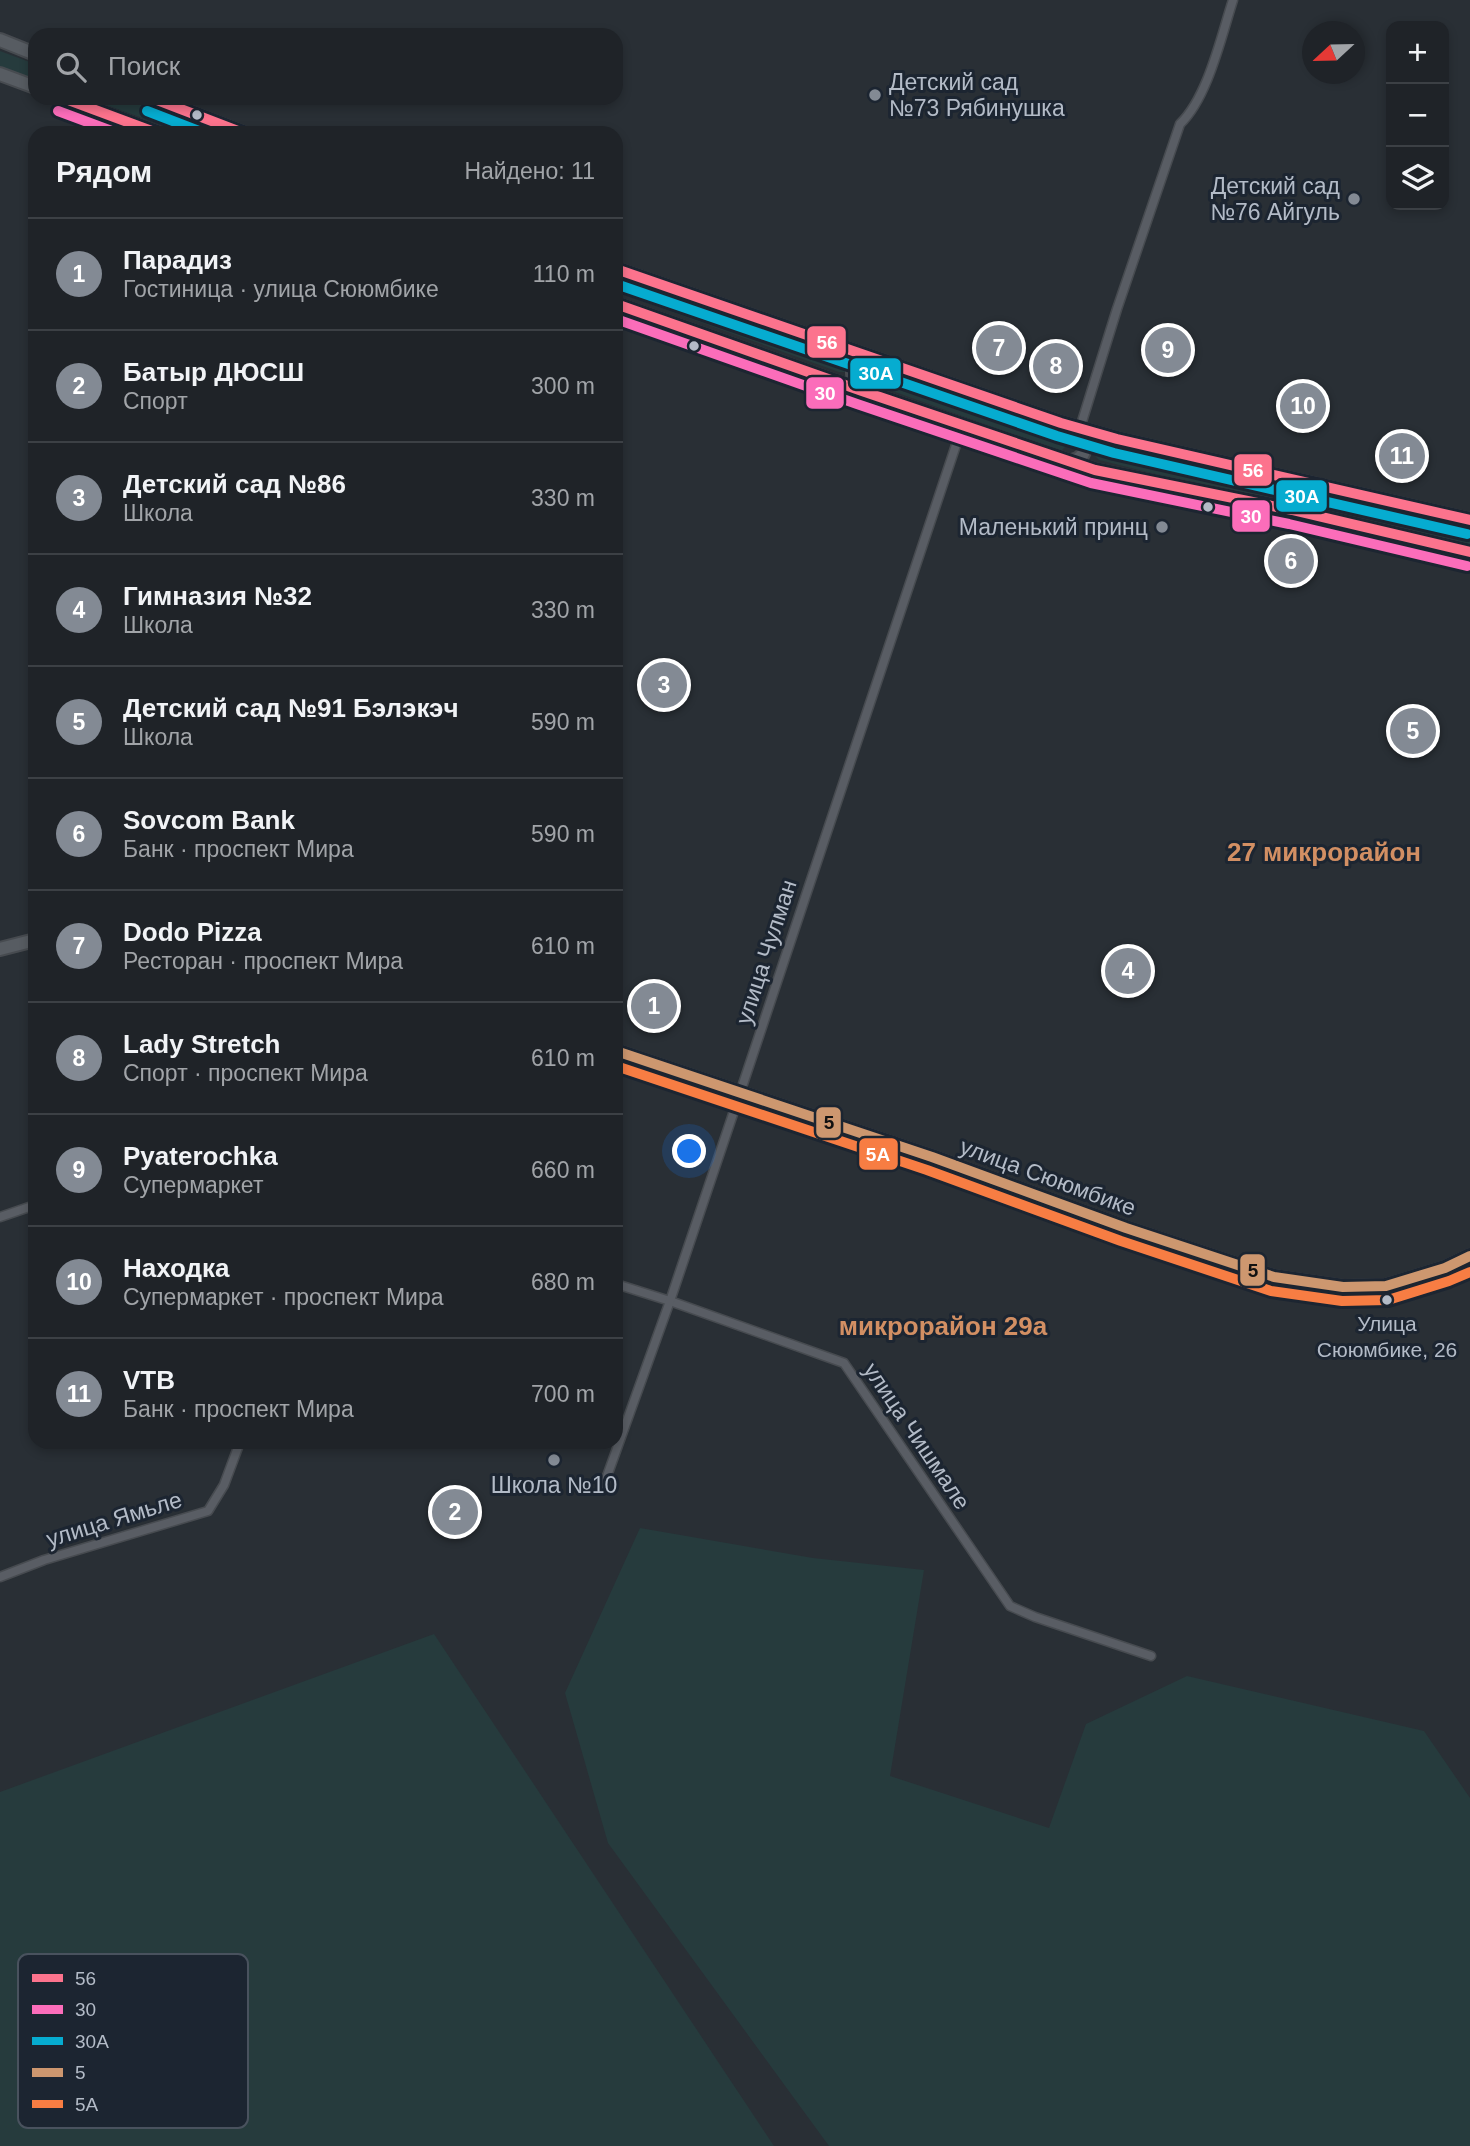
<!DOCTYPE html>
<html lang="ru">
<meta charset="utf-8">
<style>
body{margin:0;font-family:Helvetica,sans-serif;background:#272b30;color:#f1f3f6}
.controls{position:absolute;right:21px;top:21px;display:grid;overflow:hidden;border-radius:14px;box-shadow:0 4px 10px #0003}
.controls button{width:63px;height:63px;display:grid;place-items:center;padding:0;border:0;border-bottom:2px solid #3c4045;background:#1f2328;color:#f1f3f6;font:35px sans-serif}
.compass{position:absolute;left:1302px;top:21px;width:63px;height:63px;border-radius:50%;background:#1f2328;box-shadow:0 4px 10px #0003;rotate:248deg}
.you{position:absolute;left:690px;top:1152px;width:24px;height:24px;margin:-18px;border:5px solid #fff;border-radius:50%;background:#1a73e8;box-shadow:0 0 0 10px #1a73e833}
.badge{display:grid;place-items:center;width:46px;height:46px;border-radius:50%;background:#838a94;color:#fff;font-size:23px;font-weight:700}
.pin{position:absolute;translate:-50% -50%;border:4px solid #fff;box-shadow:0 2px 7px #0006}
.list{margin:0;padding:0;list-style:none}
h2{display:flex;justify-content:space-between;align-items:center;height:91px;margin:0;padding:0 28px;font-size:30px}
h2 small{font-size:23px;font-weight:400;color:#a1a4a8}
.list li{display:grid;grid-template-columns:46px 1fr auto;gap:21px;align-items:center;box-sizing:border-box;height:112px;padding:0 28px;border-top:2px solid #3c4045}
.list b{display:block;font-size:26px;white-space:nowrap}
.list p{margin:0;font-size:23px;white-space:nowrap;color:#a1a4a8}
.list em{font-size:23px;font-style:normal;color:#a1a4a8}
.icon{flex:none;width:38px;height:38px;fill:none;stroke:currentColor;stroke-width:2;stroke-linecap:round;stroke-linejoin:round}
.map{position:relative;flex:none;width:1470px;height:2146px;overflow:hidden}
.search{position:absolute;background:#1f2328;box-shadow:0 4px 10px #0003;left:28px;top:28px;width:595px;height:77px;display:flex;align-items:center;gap:18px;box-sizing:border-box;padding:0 24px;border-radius:21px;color:#a1a4a8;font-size:26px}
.panel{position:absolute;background:#1f2328;box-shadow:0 4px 10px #0003;left:28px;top:126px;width:595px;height:1323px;border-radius:21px}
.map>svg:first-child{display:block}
.green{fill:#263b3d}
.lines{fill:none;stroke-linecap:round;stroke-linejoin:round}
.street-casing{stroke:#474b50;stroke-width:11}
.secondary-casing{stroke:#474b50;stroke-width:16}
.street{stroke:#595d64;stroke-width:8}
.secondary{stroke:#575c62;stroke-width:12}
.bus-1-casing{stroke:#1c2531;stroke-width:16}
.bus-2-casing{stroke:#1c2531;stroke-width:16}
.bus-3-casing{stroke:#1c2531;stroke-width:16}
.bus-4-casing{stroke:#1c2531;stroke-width:16}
.bus-5-casing{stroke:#1c2531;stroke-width:16}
.bus-1{stroke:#fc738d;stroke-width:10}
.bus-2{stroke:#fb6dba;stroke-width:10}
.bus-3{stroke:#06acd0;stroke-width:10}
.bus-4{stroke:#cd976f;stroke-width:10}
.bus-5{stroke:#f77d43;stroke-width:10}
.poi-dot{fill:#838a94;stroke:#1c2531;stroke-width:2.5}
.bus-dot{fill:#b3bbc7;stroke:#1c2531;stroke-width:2.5}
.labels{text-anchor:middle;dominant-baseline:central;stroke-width:6;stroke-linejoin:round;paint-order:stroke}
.bus-label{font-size:21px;fill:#b3bbc7;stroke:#1c2531}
.poi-label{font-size:23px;fill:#b3bbc7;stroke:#1c2531;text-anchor:end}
.street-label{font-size:23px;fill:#b3bbc7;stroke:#1c2531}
.quarter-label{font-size:26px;font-weight:bold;fill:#d28f63;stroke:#1c2531}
.key{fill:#1c2531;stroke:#49525e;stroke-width:2}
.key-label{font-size:19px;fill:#b3bbc7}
.line-badge{stroke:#1c2531;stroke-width:2.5}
.badge-label{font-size:19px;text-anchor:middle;font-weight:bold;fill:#fff}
.pale-badge-label{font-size:19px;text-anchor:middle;font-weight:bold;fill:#111}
</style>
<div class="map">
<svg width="1470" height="2146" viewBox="0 0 1470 2146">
<rect width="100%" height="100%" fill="#292f35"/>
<g class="green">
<polygon points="0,51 35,64 35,79 0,67"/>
<polygon points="87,98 130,98 227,133 184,133"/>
<polygon points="616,276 844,358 848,362 848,368 845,372 839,372 616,292"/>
<polygon points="872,368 1062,437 1066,441 1066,446 1062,450 1057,450 867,382 863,378 862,373 866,369"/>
<polygon points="1098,444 1470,529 1470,550 1432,543 1099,460 1093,454"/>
<polygon points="640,1528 813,1558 924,1570 890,1776 1049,1828 1086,1724 1187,1676 1424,1731 1470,1798 1470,2146 829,2146 608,1843 565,1693"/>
<polygon points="434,1634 774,2146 0,2146 0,1792"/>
</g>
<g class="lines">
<g class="street-casing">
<g id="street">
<path d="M 1080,428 L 1117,309 L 1180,124 C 1208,97 1221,37 1233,0"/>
<polyline points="0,1217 35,1205"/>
<polyline points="616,1284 670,1301 844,1363 1010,1606 1035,1617 1151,1656"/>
<polyline points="602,1490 670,1301 731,1120 963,424"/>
<polyline points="0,1577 44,1560 208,1511 224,1485 240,1442"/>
</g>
</g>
<g class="secondary-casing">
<g id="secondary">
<polyline points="0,40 35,54"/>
<polyline points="0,74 35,87"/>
<polyline points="63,98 157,133"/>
<polyline points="152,98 243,133"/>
<polyline points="616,269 1061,423 1117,439 1470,520"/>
<polyline points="616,304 862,391 1095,470 1292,510 1470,552"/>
<path d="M 858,390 C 849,373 851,361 871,358"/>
<path d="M 1065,461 C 1089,462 1087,444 1080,428"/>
<polyline points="0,949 35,940"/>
<polyline points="616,1051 932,1157 1126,1228 1274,1277 1343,1287 1386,1286 1445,1268 1470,1256"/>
</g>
</g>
<use href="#street" class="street"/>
<use href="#secondary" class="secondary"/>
<g class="bus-1-casing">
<g id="bus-1">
<polyline points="63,98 157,133"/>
<polyline points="152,98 243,133"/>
<polyline points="616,269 1061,423 1117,439 1470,520"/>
<polyline points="616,304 862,391 1095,470 1292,510 1470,552"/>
</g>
</g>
<g class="bus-2-casing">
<g id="bus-2">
<polyline points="58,111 117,133"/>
<polyline points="616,319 857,404 1091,483 1289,524 1467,566"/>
</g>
</g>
<g class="bus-3-casing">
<g id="bus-3">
<polyline points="147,111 204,133"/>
<polyline points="616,284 1057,436 1114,453 1467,534"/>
</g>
</g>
<g class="bus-4-casing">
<polyline id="bus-4" points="616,1051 932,1157 1126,1228 1274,1277 1343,1287 1386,1286 1445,1268 1470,1256"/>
</g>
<g class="bus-5-casing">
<polyline id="bus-5" points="616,1066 927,1170 1121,1241 1271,1291 1342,1301 1388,1300 1449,1281 1470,1272"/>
</g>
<use href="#bus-1" class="bus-1"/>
<use href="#bus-2" class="bus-2"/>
<use href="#bus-3" class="bus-3"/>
<use href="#bus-4" class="bus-4"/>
<use href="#bus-5" class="bus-5"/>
</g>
<g class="poi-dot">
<circle cx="875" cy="95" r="7"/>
<circle cx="1354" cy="199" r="7"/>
<circle cx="1162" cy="527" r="7"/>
<circle cx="554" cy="1460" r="7"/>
</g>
<g class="bus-dot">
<circle cx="197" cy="115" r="6"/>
<circle cx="694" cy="346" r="6"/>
<circle cx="1208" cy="507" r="6"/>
<circle cx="1387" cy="1300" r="6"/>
</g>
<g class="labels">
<g class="bus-label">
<text x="1387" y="1323">Улица<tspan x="1387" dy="26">Сююмбике, 26</tspan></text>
</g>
<g class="poi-label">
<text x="889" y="82" text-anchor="start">Детский сад<tspan x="889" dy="26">№73 Рябинушка</tspan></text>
<text x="1340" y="186">Детский сад<tspan x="1340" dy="26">№76 Айгуль</tspan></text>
<text x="1148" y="527">Маленький принц</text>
<text x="554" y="1485" text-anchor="middle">Школа №10</text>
</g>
<g class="street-label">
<text transform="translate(766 952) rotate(-72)">улица Чулман</text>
<text transform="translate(1048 1177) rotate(20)">улица Сююмбике</text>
<text transform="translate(917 1436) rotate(56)">улица Чишмале</text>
<text transform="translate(114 1519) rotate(-17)">улица Ямьле</text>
</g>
<g class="quarter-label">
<text x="1324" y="852">27 микрорайон</text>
<text x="943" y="1326">микрорайон 29а</text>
</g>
</g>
<rect x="18" y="1954" width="230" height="174" rx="10" class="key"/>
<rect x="32" y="1974" width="31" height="8" fill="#fc738d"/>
<rect x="32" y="2005" width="31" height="9" fill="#fb6dba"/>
<rect x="32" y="2037" width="31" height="8" fill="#06acd0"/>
<rect x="32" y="2068" width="31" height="9" fill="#cd976f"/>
<rect x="32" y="2100" width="31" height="8" fill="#f77d43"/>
<g class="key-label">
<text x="75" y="1985">56</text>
<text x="75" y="2016">30</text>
<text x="75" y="2048">30А</text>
<text x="75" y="2079">5</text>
<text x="75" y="2111">5А</text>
</g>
<g class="line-badge">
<rect x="806" y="325" width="41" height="34" rx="7" fill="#fc738d"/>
<rect x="849" y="357" width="53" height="33" rx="7" fill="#06acd0"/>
<rect x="805" y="376" width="40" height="34" rx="7" fill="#fb6dba"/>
<rect x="1233" y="453" width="40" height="34" rx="7" fill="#fc738d"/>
<rect x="1275" y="479" width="53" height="34" rx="7" fill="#06acd0"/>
<rect x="1231" y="499" width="40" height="34" rx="7" fill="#fb6dba"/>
<rect x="815" y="1106" width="27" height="33" rx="7" fill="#cd976f"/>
<rect x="858" y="1137" width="41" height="34" rx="7" fill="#f77d43"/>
<rect x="1239" y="1253" width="27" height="34" rx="7" fill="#cd976f"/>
</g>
<g class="badge-label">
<text x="827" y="349">56</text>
<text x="876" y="380">30А</text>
<text x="825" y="400">30</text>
<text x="1253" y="477">56</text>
<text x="1302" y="503">30А</text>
<text x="1251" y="523">30</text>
<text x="878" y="1161">5А</text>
</g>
<g class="pale-badge-label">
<text x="829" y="1129">5</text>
<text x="1253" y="1277">5</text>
</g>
</svg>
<div class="controls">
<button>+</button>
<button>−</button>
<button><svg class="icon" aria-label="layers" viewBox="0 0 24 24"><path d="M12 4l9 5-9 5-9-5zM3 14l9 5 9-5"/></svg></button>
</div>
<svg class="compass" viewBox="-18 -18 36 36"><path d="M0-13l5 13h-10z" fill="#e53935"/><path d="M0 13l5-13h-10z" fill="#a1a4a8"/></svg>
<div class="you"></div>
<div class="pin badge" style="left:654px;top:1006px">1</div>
<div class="pin badge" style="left:455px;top:1512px">2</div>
<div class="pin badge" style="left:664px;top:685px">3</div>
<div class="pin badge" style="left:1128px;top:971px">4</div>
<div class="pin badge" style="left:1413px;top:731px">5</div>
<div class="pin badge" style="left:1291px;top:561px">6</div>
<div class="pin badge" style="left:999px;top:348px">7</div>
<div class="pin badge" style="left:1056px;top:366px">8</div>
<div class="pin badge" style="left:1168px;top:350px">9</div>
<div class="pin badge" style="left:1303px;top:406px">10</div>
<div class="pin badge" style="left:1402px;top:456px">11</div>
<div class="search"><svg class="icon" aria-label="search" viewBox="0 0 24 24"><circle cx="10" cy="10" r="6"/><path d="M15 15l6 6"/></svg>Поиск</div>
<section class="panel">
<h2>Рядом<small>Найдено: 11</small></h2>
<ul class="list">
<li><span class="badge">1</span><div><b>Парадиз</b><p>Гостиница · улица Сююмбике</p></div><em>110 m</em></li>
<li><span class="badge">2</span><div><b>Батыр ДЮСШ</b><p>Спорт</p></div><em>300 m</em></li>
<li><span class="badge">3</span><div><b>Детский сад №86</b><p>Школа</p></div><em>330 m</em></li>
<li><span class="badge">4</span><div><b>Гимназия №32</b><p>Школа</p></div><em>330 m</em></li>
<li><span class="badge">5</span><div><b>Детский сад №91 Бэлэкэч</b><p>Школа</p></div><em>590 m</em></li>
<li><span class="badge">6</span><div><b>Sovcom Bank</b><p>Банк · проспект Мира</p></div><em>590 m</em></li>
<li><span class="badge">7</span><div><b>Dodo Pizza</b><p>Ресторан · проспект Мира</p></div><em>610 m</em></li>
<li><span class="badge">8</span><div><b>Lady Stretch</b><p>Спорт · проспект Мира</p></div><em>610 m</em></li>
<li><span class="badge">9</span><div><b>Pyaterochka</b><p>Супермаркет</p></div><em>660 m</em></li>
<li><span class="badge">10</span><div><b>Находка</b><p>Супермаркет · проспект Мира</p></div><em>680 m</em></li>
<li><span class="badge">11</span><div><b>VTB</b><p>Банк · проспект Мира</p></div><em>700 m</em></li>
</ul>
</section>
</div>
